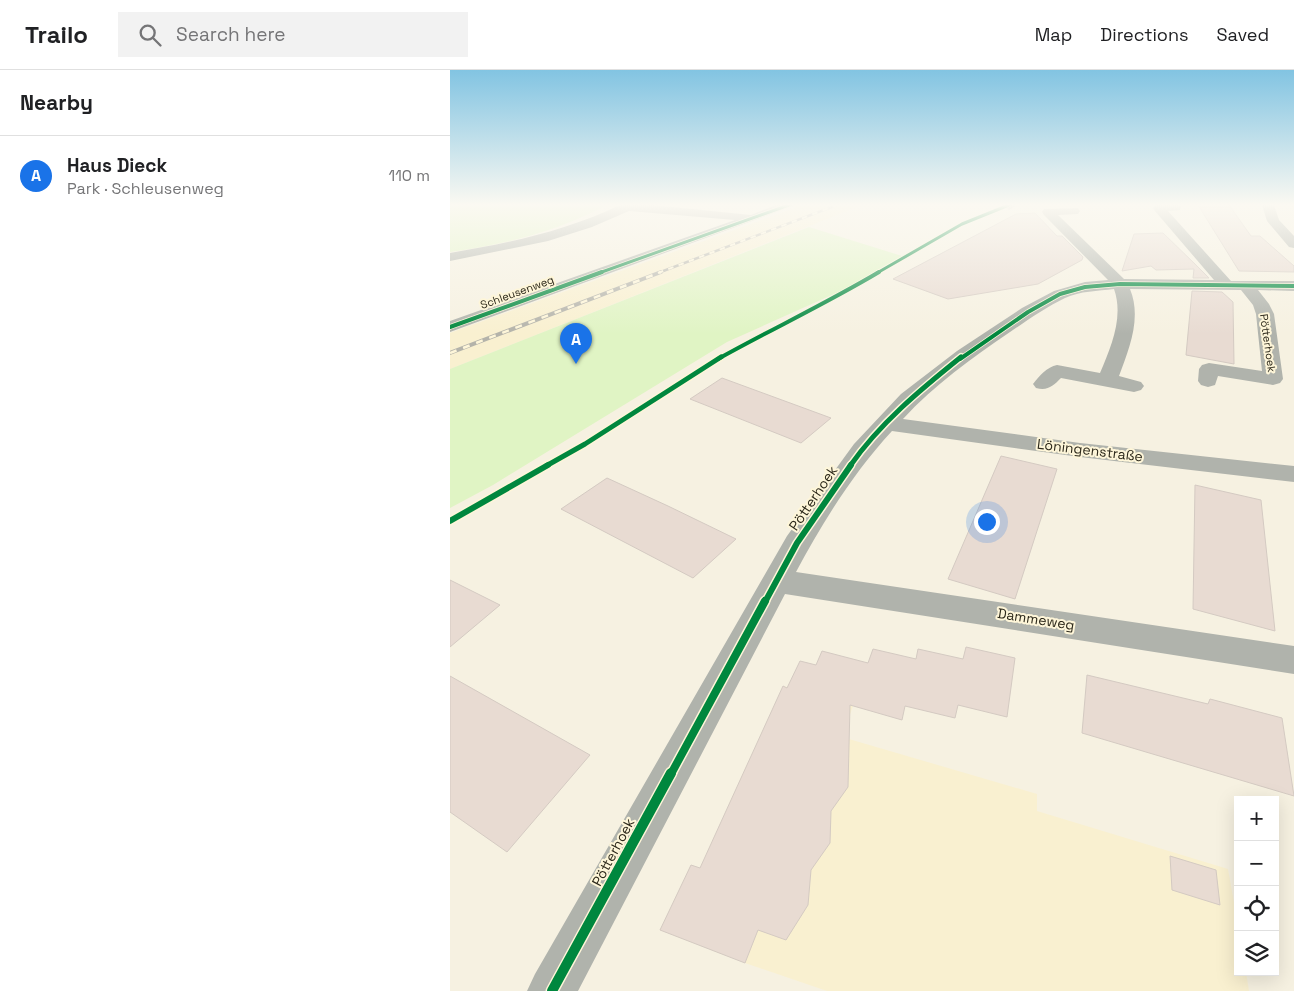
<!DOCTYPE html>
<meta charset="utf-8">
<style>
body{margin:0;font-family:"Space Grotesk",sans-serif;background:#f2f2f2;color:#202124}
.controls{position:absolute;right:15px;bottom:15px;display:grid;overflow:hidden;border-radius:0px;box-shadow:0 5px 20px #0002}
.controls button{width:45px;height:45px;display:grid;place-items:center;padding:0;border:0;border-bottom:1px solid #e0e0e0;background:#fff;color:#202124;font:25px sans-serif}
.you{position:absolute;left:536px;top:451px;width:18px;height:18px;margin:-12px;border:4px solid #fff;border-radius:50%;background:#1a73e8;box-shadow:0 0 0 8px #1a73e833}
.badge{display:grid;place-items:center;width:32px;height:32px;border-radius:50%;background:#1a73e8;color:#fff;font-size:16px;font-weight:700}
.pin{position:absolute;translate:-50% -41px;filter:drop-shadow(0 1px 2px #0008)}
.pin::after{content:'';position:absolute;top:26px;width:18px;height:15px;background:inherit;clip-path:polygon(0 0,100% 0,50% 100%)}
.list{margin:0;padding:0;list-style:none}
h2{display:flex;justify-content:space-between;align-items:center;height:65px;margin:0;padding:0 20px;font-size:21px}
h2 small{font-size:16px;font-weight:400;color:#757577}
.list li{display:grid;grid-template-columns:32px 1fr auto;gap:15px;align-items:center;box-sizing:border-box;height:80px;padding:0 20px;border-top:1px solid #e0e0e0}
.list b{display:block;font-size:19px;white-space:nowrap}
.list p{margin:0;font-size:16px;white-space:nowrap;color:#757577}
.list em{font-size:16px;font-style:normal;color:#757577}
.icon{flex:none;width:28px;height:28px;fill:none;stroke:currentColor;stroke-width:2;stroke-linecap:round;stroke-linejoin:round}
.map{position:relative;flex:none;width:844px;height:921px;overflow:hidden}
header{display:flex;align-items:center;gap:30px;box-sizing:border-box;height:70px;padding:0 25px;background:#fff;border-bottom:1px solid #e0e0e0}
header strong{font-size:24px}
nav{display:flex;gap:28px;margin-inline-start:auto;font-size:18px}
.search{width:350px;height:45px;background:#f2f2f2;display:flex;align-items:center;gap:12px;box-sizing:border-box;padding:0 18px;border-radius:0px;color:#757577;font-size:19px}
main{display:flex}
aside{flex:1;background:#fff}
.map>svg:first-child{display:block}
.built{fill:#f9f0d0}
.green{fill:#e0f4c4}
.building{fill:#e8dbd2;stroke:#d4cac2}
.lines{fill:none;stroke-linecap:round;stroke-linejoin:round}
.minor{fill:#b0b3ac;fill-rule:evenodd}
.rail-far1-casing{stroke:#b4b3aa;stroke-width:2.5}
.rail-casing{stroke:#b4b3aa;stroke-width:4}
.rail-far1{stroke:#fef6d9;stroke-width:2;stroke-dasharray:5.5;stroke-linecap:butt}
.rail{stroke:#fef6d9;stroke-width:2.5;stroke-dasharray:7;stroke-linecap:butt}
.cycleway-far5-casing{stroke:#fef6d9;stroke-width:4.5}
.cycleway-far4-casing{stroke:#fef6d9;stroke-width:5.5}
.cycleway-far3-casing{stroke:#fef6d9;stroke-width:8}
.cycleway-far2-casing{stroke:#fef6d9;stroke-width:9}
.cycleway-far1-casing{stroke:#fef6d9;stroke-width:11}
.cycleway-casing{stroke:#fef6d9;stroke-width:13}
.cycleway-far5{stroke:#00873e;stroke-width:3}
.cycleway-far4{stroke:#00873e;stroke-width:4}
.cycleway-far3{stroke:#00873e;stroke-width:5}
.cycleway-far2{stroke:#00873e;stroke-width:6}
.cycleway-far1{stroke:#00873e;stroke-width:8}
.cycleway{stroke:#00873e;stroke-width:10}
.labels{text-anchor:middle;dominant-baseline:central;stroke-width:4;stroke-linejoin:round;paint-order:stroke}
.far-street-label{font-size:11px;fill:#2c281a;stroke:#fef6d9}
.street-label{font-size:14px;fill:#2c281a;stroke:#fef6d9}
</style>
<header>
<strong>Trailo</strong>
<div class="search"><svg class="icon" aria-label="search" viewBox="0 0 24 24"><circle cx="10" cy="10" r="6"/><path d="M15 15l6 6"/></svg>Search here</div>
<nav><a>Map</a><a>Directions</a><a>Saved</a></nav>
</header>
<main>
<aside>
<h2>Nearby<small></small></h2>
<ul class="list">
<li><span class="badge">A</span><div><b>Haus Dieck</b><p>Park · Schleusenweg</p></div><em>110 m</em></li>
</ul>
</aside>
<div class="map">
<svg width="844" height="921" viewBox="0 0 844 921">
<rect width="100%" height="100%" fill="#f6f1e1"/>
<g class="built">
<polygon points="353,135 412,135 0,299 0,263"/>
<polygon points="333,616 403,636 392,667 587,724 587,741 778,799 788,855 788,902 796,902 799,921 377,921 295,893 210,860 241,795 250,798"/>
</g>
<g class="green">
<path d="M 0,135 L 157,135 C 108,161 54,175 0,182 Z"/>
<polygon points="359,157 452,186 393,220 277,272 43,415 0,438 0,299"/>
</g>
<g class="building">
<polygon points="748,135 779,135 801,166 810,166 844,196 844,202 789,201"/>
<polygon points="585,143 607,166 612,166 633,187 632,190 588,214 498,229 443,209 566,144"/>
<polygon points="713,163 745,194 759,208 743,208 744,199 706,200 701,196 672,201 684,164"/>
<polygon points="742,221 772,222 783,232 784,294 736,285"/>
<polygon points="272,308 381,348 351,373 240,329"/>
<polygon points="551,386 607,399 565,529 498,509"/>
<polygon points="157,408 218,436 286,469 243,508 111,439"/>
<polygon points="745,415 811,430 825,561 743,539"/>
<polygon points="0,510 50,535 0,577"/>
<polygon points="516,577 565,588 557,647 508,635 505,648 455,636 452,650 400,635 398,717 381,741 380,773 361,800 358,835 336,870 308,860 295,893 210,860 241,795 250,798 333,616 337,618 350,591 366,595 372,581 418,593 423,579 466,589 468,579 513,589"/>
<polygon points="637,605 758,634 760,629 832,648 844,726 632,663"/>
<polygon points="0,606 140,685 57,782 0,742"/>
<polygon points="720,786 766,800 770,835 722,820"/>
</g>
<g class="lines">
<g class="minor">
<path d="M 170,135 L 203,135 L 301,145 L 326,135 L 345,135 L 0,262 L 0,251 L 285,150 L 179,141 L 142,157 L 98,171 L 0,191 L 0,183 C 59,173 116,161 170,135 Z"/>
<polygon points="553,135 565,135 565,136 559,140"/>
<path d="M 705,135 L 731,135 L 730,140 L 718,141 L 781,211 L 844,211 L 844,221 L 808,220 L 819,234 L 824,244 L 833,309 L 830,313 L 823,315 L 768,306 L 765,315 L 758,317 L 751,315 L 748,311 L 749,299 L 752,295 L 759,293 L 812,301 L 806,244 L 803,235 L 791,220 L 680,219 C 692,248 679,279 669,306 L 691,312 L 694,316 L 691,320 L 684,322 L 611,308 C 603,316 598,321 586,318 L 583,314 C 589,306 597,297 607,295 L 650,303 C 661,277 674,247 664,219 C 648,221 630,221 615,228 C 596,237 578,250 560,262 C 522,288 484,315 453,349 L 630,373 L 844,396 L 844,412 L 630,387 L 442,361 C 404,402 372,453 346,502 L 844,576 L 844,604 L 335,524 L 128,921 L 77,921 L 85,904 L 337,466 L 404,374 L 451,324 L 507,281 L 572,238 L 604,221 L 635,212 L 658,210 L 594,145 L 592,142 L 594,139 L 628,138 L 630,141 L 628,144 L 608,145 L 674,209 L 764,210 L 705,141 L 703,138 Z"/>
<polygon points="812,135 824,135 829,150 844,166 844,178 839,177 817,151"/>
</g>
<g class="rail-far1-casing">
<polyline id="rail-far1" points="208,203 387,135"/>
</g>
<g class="rail-casing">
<polyline id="rail" points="0,283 211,202"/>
</g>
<use href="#rail-far1" class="rail-far1"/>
<use href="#rail" class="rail"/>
<g class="cycleway-far5-casing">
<g id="cycleway-far5">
<polyline points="149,203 339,135"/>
<polyline points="427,203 512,154 559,135"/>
</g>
</g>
<g class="cycleway-far4-casing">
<g id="cycleway-far4">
<polyline points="0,257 152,202"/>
<path d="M 268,289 C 322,259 377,233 429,202"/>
<polyline points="510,289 578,242 610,224 635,217 670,214 844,216"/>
</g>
</g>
<g class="cycleway-far3-casing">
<g id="cycleway-far3">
<polyline points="96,396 135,374 271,287"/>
<path d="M 400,396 C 430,353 470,320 511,287"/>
</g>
</g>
<g class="cycleway-far2-casing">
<g id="cycleway-far2">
<polyline points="0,451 98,395"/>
<polyline points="315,532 347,473 401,395"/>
</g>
</g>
<g class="cycleway-far1-casing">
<polyline id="cycleway-far1" points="221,704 315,531"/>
</g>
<g class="cycleway-casing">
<polyline id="cycleway" points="102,921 221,703"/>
</g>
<use href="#cycleway-far5" class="cycleway-far5"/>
<use href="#cycleway-far4" class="cycleway-far4"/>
<use href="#cycleway-far3" class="cycleway-far3"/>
<use href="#cycleway-far2" class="cycleway-far2"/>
<use href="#cycleway-far1" class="cycleway-far1"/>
<use href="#cycleway" class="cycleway"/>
</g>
<linearGradient id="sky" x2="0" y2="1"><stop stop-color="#82c4e2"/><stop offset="0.51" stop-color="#fbf9f2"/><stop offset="1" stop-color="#fbf9f2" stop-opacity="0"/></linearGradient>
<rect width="844" height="264" fill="url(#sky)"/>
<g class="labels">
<g class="far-street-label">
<text transform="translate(67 222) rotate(-20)">Schleusenweg</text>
<text transform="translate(818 273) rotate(82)">Pötterhoek</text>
</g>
<g class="street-label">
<text transform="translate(640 380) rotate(7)">Löningenstraße</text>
<text transform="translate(363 428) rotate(-56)">Pötterhoek</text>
<text transform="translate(586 549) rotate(9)">Dammeweg</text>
<text transform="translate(163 782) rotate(-62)">Pötterhoek</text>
</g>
</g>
</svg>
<div class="controls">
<button>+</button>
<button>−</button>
<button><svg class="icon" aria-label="locate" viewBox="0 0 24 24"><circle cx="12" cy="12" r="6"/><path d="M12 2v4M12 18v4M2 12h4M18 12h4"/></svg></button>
<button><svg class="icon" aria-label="layers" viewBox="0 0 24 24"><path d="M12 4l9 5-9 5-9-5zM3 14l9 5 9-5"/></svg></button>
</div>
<div class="you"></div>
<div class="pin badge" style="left:126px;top:294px">A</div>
</div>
</main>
